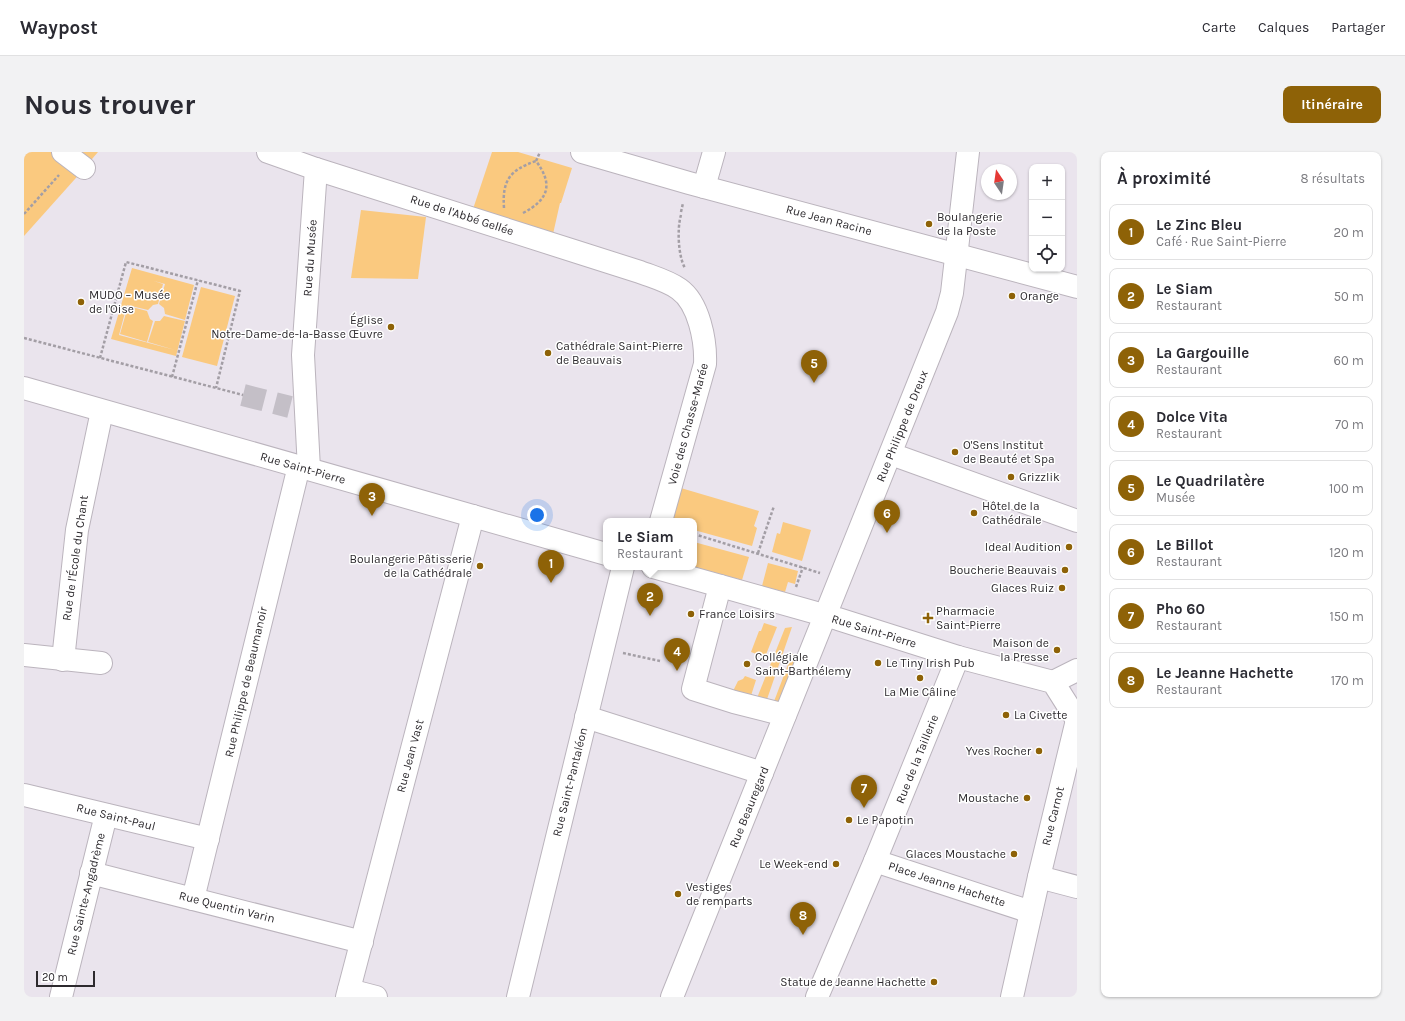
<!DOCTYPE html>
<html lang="fr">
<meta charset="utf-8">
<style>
body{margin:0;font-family:Karla,sans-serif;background:#f2f2f3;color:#2b2b33}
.controls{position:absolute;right:12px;top:12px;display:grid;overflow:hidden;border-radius:8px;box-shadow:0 1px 3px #0004}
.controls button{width:36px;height:36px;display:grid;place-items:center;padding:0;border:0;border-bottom:1px solid #e1e1e2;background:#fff;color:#2b2b33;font:20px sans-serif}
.compass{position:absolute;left:957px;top:12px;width:36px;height:36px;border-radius:50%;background:#fff;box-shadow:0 1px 3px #0004;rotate:347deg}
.scale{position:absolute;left:12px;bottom:10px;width:59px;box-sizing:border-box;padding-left:4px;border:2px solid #2d2a2e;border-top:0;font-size:11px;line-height:14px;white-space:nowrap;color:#2d2a2e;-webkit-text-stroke:3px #fff;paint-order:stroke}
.you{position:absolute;left:513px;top:363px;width:14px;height:14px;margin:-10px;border:3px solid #fff;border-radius:50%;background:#1a73e8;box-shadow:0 0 0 6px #1a73e833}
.badge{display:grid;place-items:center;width:26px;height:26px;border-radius:50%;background:#8e6207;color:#fff;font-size:13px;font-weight:700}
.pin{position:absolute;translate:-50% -33px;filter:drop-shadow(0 1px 2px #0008)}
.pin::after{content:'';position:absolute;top:21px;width:14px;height:12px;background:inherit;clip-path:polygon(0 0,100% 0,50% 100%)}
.popup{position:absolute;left:579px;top:366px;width:94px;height:52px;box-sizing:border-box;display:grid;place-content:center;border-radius:8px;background:#fff;filter:drop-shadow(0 1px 3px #0005);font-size:13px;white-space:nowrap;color:#7c7c81}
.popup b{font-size:15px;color:#2b2b33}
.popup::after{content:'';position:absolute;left:50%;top:100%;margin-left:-8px;border:8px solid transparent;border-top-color:#fff}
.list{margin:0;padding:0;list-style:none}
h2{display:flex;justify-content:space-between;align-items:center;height:52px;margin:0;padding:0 16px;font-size:17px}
h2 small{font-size:13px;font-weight:400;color:#7c7c81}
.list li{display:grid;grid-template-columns:26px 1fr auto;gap:12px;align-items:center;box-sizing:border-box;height:56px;margin:0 8px 8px;padding:0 8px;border:1px solid #e1e1e2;border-radius:8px}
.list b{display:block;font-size:15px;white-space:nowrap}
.list p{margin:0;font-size:13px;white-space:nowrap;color:#7c7c81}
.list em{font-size:13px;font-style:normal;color:#7c7c81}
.icon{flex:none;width:22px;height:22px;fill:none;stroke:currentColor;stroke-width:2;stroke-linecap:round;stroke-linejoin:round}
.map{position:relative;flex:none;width:1053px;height:845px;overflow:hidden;border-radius:8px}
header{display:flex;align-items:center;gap:24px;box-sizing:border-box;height:56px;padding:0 20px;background:#fff;border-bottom:1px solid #e1e1e2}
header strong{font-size:19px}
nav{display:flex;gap:22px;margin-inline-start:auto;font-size:14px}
.intro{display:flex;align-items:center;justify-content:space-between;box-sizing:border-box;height:96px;padding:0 24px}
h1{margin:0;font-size:28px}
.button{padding:10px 18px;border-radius:8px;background:#8e6207;color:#fff;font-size:14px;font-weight:700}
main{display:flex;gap:24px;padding:0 24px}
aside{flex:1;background:#fff;border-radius:8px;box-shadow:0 1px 3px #0004}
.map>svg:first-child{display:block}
.green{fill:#fac97f}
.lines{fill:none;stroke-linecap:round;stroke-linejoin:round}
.minor-tunnel{stroke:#c4bfc7;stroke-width:22;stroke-dasharray:22 11;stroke-linecap:butt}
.minor-casing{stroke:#bbb4bd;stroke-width:24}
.path{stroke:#a39ea5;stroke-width:2.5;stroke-dasharray:3 2;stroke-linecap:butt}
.minor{stroke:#fff;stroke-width:22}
.poi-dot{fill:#8e6207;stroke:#fff;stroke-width:1.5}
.labels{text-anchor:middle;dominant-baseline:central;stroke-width:3;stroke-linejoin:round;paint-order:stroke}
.street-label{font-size:12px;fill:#2d2a2e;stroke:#fff}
.poi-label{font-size:12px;fill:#2d2a2e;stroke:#fff;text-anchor:start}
</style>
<header>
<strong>Waypost</strong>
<nav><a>Carte</a><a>Calques</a><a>Partager</a></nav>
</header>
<div class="intro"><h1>Nous trouver</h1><a class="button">Itinéraire</a></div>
<main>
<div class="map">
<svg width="1053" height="845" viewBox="0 0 1053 845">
<rect width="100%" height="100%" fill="#eae4ed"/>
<g class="green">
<polygon points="0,0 74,0 51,27 0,84"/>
<polygon points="468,0 494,0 548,16 537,51 536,51 529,82 449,57"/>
<polygon points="337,58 402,65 394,127 327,126"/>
<polygon points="108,116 170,133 161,168 141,162 140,156 135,152 141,132 130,129 139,132 134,152 129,153 124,158 103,153 95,183 151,198 124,190 131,169 136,169 140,164 161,169 152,204 87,187"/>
<polygon points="177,135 211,144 193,214 158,205"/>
<polygon points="104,154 123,159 126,167 129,169 123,190 96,182"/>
<polygon points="650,334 735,359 730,374 733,376 728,394 670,378 670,369 640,369"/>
<polygon points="759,370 787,378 778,409 748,400 753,381 756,382"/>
<polygon points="670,390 725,405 718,428 670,415"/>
<polygon points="744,411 774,419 771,432 764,430 761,440 738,434"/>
<polygon points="740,471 753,475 741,505 727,500 735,479 737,479"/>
<polygon points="768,475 741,553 731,551 761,476"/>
<polygon points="768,502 773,503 755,554 749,552"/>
<polygon points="721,524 732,528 725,550 707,543 714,529 719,527"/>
</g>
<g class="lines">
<polyline class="minor-tunnel" points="219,243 266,255"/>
<g class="minor-casing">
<g id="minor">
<polyline points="39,0 60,16"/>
<polyline points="244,0 292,17 279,203 285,317"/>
<polyline points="558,0 665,31 1053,135"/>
<path d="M 292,17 C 378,44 464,71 550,99 C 572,106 594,113 616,120 C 629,125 644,129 655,137 C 675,151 682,189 681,212 L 637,369"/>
<polyline points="680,35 690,0"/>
<polyline points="0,236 582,402"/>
<polyline points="867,302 1053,369"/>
<polyline points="629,415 814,467 934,505 1029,530 1053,568"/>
<polyline points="696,434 669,537 710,550 761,563"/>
<polyline points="0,503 77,511"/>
<polyline points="39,508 53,378 78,259"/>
<polyline points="1029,530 1053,518"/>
<polyline points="562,565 738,621"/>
<polyline points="0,643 184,687"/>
<polyline points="851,709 1007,760"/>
<polyline points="67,721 338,790"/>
<polyline points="1015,725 1053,735"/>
<polyline points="169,747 275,314"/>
<polyline points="325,838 352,845"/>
<polyline points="37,845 82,663"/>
<polyline points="323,845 449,364"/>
<polyline points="494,845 599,415"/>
<polyline points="648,845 923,160 928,141 944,0"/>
<polyline points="793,845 851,709 934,505"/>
<polyline points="988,845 1015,725 1053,568"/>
</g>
</g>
<g class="path">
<path d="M 480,56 C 478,28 486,18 512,9"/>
<polyline points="657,60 659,51"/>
<path d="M 499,61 C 524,48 530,33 512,9 L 516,0"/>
<polyline points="0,62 35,23"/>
<path d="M 657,63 C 653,76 654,104 661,116"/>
<polyline points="0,186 219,243"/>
<polyline points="76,206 102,110 216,139 192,236"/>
<polyline points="148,225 174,128"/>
<polyline points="670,382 796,421"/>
<polyline points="734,401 750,354"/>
<polyline points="772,435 779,415"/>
<polyline points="599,501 636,509"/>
</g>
<use href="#minor" class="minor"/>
</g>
<g class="poi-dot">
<circle cx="905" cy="72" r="4"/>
<circle cx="988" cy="144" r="4"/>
<circle cx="57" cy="150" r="4"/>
<circle cx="367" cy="175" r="4"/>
<circle cx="524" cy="201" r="4"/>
<circle cx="931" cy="300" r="4"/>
<circle cx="987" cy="325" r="4"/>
<circle cx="950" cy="361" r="4"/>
<circle cx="1045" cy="395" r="4"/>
<circle cx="456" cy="414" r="4"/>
<circle cx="1041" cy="418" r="4"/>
<circle cx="1038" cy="436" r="4"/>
<circle cx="667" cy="462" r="4"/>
<path d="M902 460h4v4h4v4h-4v4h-4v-4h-4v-4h4z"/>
<circle cx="1033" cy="498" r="4"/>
<circle cx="854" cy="511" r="4"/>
<circle cx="723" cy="512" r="4"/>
<circle cx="896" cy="526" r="4"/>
<circle cx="982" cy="563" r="4"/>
<circle cx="1015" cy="599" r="4"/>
<circle cx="1003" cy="646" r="4"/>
<circle cx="825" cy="668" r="4"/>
<circle cx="990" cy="702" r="4"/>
<circle cx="812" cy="712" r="4"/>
<circle cx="654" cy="742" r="4"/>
<circle cx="910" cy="830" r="4"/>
</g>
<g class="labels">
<g class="street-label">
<text transform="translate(438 63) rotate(18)">Rue de l'Abbé Gellée</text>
<text transform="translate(805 68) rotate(15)">Rue Jean Racine</text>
<text transform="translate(286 106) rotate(-86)">Rue du Musée</text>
<text transform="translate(664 272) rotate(-75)">Voie des Chasse-Marée</text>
<text transform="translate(878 274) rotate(-68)">Rue Philippe de Dreux</text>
<text transform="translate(279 316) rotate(16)">Rue Saint-Pierre</text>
<text transform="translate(51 406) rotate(-82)">Rue de l'École du Chant</text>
<text transform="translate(850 479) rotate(17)">Rue Saint-Pierre</text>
<text transform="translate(222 530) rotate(-77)">Rue Philippe de Beaumanoir</text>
<text transform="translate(386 604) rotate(-75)">Rue Jean Vast</text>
<text transform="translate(893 607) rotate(-68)">Rue de la Taillerie</text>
<text transform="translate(546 630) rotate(-76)">Rue Saint-Pantaléon</text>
<text transform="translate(725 655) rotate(-68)">Rue Beauregard</text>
<text transform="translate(1029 664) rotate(-76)">Rue Carnot</text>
<text transform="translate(92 665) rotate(14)">Rue Saint-Paul</text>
<text transform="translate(923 732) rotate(18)">Place Jeanne Hachette</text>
<text transform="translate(62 742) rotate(-76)">Rue Sainte-Angadrème</text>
<text transform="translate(203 755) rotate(14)">Rue Quentin Varin</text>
</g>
<g class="poi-label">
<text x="913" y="65">Boulangerie<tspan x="913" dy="14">de la Poste</tspan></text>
<text x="65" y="143">MUDO – Musée<tspan x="65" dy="14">de l'Oise</tspan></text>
<text x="996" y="144">Orange</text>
<text x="359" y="168" text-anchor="end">Église<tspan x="359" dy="14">Notre-Dame-de-la-Basse Œuvre</tspan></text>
<text x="532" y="194">Cathédrale Saint-Pierre<tspan x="532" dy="14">de Beauvais</tspan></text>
<text x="939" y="293">O'Sens Institut<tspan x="939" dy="14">de Beauté et Spa</tspan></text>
<text x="995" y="325">Grizzlik</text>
<text x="958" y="354">Hôtel de la<tspan x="958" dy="14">Cathédrale</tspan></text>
<text x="1037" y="395" text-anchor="end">Ideal Audition</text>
<text x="448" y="407" text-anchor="end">Boulangerie Pâtisserie<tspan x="448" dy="14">de la Cathédrale</tspan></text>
<text x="1033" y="418" text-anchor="end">Boucherie Beauvais</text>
<text x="1030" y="436" text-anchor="end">Glaces Ruiz</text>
<text x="912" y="459">Pharmacie<tspan x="912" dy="14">Saint-Pierre</tspan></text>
<text x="675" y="462">France Loisirs</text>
<text x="1025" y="491" text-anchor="end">Maison de<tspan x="1025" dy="14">la Presse</tspan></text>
<text x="731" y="505">Collégiale<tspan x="731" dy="14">Saint-Barthélemy</tspan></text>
<text x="862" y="511">Le Tiny Irish Pub</text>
<text x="896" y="540" text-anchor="middle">La Mie Câline</text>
<text x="990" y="563">La Civette</text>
<text x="1007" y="599" text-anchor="end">Yves Rocher</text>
<text x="995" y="646" text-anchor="end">Moustache</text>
<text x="833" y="668">Le Papotin</text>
<text x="982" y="702" text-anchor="end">Glaces Moustache</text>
<text x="804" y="712" text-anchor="end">Le Week-end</text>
<text x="662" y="735">Vestiges<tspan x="662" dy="14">de remparts</tspan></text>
<text x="902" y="830" text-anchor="end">Statue de Jeanne Hachette</text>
</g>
</g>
</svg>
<div class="controls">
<button>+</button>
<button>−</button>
<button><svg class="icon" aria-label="locate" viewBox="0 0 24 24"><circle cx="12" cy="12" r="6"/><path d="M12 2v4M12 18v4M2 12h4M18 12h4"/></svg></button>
</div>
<svg class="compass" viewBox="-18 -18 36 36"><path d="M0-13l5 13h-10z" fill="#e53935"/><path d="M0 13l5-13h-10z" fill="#7c7c81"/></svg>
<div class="scale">20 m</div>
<div class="you"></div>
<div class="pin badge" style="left:527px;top:431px">1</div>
<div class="pin badge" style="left:626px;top:464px">2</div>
<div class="popup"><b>Le Siam</b>Restaurant</div>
<div class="pin badge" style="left:348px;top:364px">3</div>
<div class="pin badge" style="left:653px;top:519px">4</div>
<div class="pin badge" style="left:790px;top:231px">5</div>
<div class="pin badge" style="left:863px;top:381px">6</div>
<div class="pin badge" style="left:840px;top:656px">7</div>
<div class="pin badge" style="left:779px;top:783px">8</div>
</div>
<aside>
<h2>À proximité<small>8 résultats</small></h2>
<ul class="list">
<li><span class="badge">1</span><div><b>Le Zinc Bleu</b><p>Café · Rue Saint-Pierre</p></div><em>20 m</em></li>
<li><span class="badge">2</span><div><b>Le Siam</b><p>Restaurant</p></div><em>50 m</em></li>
<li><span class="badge">3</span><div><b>La Gargouille</b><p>Restaurant</p></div><em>60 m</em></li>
<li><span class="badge">4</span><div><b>Dolce Vita</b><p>Restaurant</p></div><em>70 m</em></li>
<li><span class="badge">5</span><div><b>Le Quadrilatère</b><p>Musée</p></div><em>100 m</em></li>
<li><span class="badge">6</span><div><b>Le Billot</b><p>Restaurant</p></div><em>120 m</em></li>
<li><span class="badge">7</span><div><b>Pho 60</b><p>Restaurant</p></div><em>150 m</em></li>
<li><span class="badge">8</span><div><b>Le Jeanne Hachette</b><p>Restaurant</p></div><em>170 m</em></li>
</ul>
</aside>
</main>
